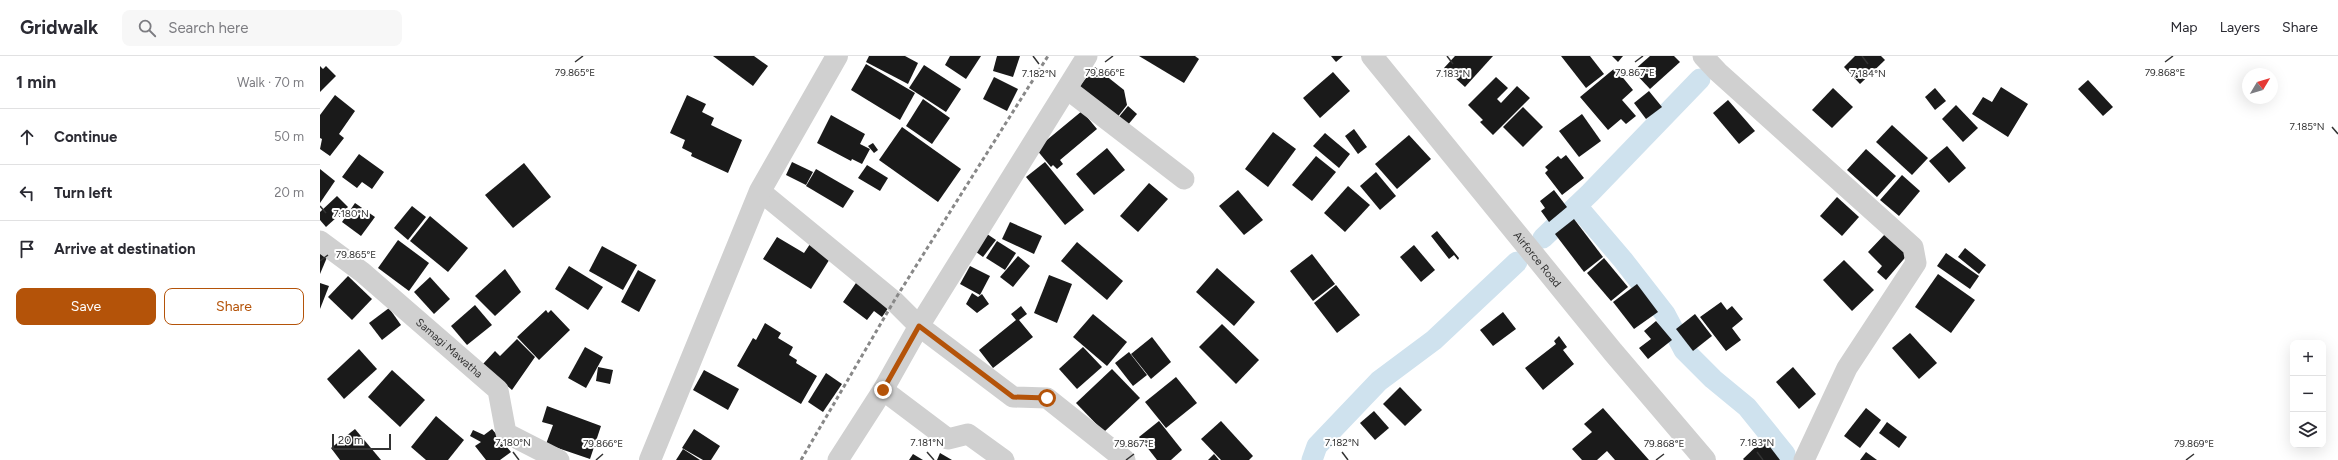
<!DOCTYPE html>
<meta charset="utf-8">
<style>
body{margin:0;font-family:Figtree,sans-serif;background:#f7f7f7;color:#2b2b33}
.controls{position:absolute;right:12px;bottom:12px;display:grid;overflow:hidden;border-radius:8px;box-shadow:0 4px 16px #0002}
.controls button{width:36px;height:36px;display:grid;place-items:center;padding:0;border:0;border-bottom:1px solid #e1e1e2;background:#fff;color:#2b2b33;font:20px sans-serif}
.compass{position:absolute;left:1922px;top:12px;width:36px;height:36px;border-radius:50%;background:#fff;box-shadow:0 4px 16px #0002;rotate:52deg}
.scale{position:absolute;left:12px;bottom:10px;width:59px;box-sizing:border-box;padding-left:4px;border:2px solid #333;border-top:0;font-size:11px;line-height:14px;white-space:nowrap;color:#333;-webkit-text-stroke:3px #fff;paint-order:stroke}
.stop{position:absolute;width:12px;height:12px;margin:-9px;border:3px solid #b45309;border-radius:50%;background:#fff}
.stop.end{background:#b45309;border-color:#fff;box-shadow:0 1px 4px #0008}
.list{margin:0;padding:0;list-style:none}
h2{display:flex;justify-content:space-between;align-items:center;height:52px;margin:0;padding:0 16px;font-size:17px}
h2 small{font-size:13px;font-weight:400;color:#7c7c81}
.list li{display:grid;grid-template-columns:26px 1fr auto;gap:12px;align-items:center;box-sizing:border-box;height:56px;padding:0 16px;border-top:1px solid #e1e1e2}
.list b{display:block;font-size:15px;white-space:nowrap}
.list em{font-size:13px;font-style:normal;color:#7c7c81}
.actions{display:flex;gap:8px;padding:12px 16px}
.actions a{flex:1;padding:9px 0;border:1px solid #b45309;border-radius:8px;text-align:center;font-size:14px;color:#b45309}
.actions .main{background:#b45309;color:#fff}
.icon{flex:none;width:22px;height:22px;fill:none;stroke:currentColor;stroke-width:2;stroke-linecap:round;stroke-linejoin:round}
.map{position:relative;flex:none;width:2018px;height:404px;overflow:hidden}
header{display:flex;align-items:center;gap:24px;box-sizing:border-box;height:56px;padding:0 20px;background:#fff;border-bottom:1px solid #e1e1e2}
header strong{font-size:19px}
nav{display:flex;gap:22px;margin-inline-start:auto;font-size:14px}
.search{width:280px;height:36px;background:#f7f7f7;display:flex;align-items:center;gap:10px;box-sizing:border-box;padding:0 14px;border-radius:8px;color:#7c7c81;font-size:15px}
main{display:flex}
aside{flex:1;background:#fff}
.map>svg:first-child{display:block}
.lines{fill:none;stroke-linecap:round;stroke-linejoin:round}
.canal{stroke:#cfe2ee;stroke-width:21}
.building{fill:#1a1a1a}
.minor{stroke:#d0d0d0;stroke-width:21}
.tertiary{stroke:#d0d0d0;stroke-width:22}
.rail{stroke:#888;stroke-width:3;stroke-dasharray:4 3;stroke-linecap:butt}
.route{stroke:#b45309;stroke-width:5}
.ticks{fill:none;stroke:#333;stroke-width:1.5}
.labels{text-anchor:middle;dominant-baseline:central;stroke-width:4;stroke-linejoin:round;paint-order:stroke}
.street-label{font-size:11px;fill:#333;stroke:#fff}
.ticks-label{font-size:10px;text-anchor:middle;fill:#333;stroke:#fff;stroke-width:4;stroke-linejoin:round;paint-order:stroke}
</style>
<header>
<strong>Gridwalk</strong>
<div class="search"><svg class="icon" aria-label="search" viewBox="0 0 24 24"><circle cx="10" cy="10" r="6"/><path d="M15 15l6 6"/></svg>Search here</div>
<nav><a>Map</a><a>Layers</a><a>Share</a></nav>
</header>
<main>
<aside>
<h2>1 min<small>Walk · 70 m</small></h2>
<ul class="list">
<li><svg class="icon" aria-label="ahead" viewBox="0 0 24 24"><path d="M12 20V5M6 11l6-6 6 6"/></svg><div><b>Continue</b></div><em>50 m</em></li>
<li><svg class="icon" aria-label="left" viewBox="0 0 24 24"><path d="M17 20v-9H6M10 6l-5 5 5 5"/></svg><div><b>Turn left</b></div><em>20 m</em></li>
<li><svg class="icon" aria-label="arrive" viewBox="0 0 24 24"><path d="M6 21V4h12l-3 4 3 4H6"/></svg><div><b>Arrive at destination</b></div></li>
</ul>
<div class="actions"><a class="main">Save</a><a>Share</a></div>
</aside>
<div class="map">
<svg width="2018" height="404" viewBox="0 0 2018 404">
<rect width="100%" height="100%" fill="#fff"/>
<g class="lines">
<g class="canal">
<polyline points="1257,150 1303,204 1345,258 1364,294 1393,323 1427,351 1465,398"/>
<polyline points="1223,182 1270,137 1380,23"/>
<polyline points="992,404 997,390 1059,325 1114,284 1197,206"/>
</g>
</g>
<g class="building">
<polygon points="393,0 434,0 448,10 433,30"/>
<polygon points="549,0 585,0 598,7 588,28 546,6"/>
<polygon points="630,0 661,0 646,23 625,9"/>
<polygon points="677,0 700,0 693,21 673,15"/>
<polygon points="819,0 875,0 879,3 864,27"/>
<polygon points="1011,0 1023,0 1016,6"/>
<polygon points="1135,0 1173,0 1145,31 1124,12"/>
<polygon points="1241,0 1270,0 1284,18 1266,32"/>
<polygon points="1292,0 1303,0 1298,6"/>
<polygon points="1330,0 1354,0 1360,6 1330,33 1313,15"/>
<polygon points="1535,0 1561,0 1565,4 1540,28 1524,11"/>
<polygon points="546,8 595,37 580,64 531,34"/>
<polygon points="604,9 641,33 626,56 589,32"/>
<polygon points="0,10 3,13 6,10 16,20 0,36"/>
<polygon points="775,11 804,34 807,49 796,63 758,32"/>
<polygon points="1295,12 1313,34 1302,44 1316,60 1306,68 1301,63 1288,74 1260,41"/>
<polygon points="1013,16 1030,35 1000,62 983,42"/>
<polygon points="674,21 698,33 687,55 663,43"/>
<polygon points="1176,21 1188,32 1177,43 1181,47 1197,30 1210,42 1173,79 1160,66 1163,64 1148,49"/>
<polygon points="1768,24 1793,51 1783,60 1758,33"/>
<polygon points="1681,31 1708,48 1688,81 1652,58 1663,41 1672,46"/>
<polygon points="1513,32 1533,51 1512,72 1492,54"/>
<polygon points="1615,32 1626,45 1615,54 1605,41"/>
<polygon points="1329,35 1342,51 1326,63 1314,47"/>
<polygon points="15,39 35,55 19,78 24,82 10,100 0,93 2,83 0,82 0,59"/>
<polygon points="367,39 386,48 382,56 394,62 391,69 422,84 408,117 371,100 372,97 362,92 365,84 350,77"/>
<polygon points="603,43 630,62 612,88 586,70"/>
<polygon points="1408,44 1435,75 1419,88 1393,57"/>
<polygon points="1636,49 1658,72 1643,86 1622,63"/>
<polygon points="808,50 817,58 807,70 798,62"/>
<polygon points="1203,51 1223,71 1203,91 1183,71"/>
<polygon points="762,55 777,73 740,104 743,108 737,113 733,109 731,111 716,93"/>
<polygon points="1262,58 1281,85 1259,101 1239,75"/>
<polygon points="511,59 545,78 540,88 550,93 542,108 532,103 531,105 497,87"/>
<polygon points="1572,69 1608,102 1592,119 1556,86"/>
<polygon points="582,71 641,113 618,146 559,104"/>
<polygon points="1034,73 1047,91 1038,98 1025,80"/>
<polygon points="953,76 976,93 948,131 925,113"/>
<polygon points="1005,77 1030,98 1019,112 993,90"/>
<polygon points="1089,79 1111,103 1077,133 1055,108"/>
<polygon points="553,87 558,94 554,97 548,90"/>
<polygon points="1627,90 1646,112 1629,127 1609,105"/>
<polygon points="787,92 805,114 774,139 756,118"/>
<polygon points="1546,93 1576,120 1557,141 1527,114"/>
<polygon points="39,98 64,116 52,133 42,126 37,132 22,121"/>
<polygon points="1246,99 1264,122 1242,139 1225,117 1228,114 1225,111 1238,100 1241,103"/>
<polygon points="996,100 1016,116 992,145 972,129"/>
<polygon points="472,106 493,116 486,129 466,119"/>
<polygon points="725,106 764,154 745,169 706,121"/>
<polygon points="204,107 231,141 193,172 165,139"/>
<polygon points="547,109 568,122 560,135 538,122"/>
<polygon points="0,113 15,125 0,147"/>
<polygon points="496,113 534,135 523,152 486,130"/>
<polygon points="1056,116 1076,140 1060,154 1040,130"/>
<polygon points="1582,119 1600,135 1579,160 1560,144"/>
<polygon points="829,127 848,143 818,176 800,160"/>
<polygon points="1028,130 1050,149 1025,176 1004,157"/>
<polygon points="918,134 943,164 924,179 899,150"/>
<polygon points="1234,134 1247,151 1229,166 1221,155 1225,152 1220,145"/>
<polygon points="17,140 28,151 6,171 0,164 0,156"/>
<polygon points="1517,141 1539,161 1522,180 1500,160"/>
<polygon points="35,147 55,161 41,180 22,166"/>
<polygon points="92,150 106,161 88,184 74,172"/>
<polygon points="110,160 148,192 128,216 90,185"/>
<polygon points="1254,163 1283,201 1264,216 1235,178"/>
<polygon points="690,166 722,180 714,198 682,183"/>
<polygon points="1117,175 1139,202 1138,204 1134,199 1129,203 1111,180"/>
<polygon points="664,176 676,184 663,201 652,193"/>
<polygon points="1566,177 1589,197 1566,224 1557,216 1562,210 1548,196"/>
<polygon points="457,181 484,197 490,188 511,201 491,233 443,203"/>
<polygon points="78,184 109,207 89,235 58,212"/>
<polygon points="677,185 696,197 685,214 666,202"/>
<polygon points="757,186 803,225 787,244 741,205"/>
<polygon points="1094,189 1115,214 1101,226 1080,201"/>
<polygon points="282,190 317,209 303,234 269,215"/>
<polygon points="1645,192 1666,209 1659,218 1638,201"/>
<polygon points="0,195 8,199 0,218"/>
<polygon points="1626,197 1659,220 1650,233 1617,210"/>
<polygon points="992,198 1015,228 993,245 970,215"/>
<polygon points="698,200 710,210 693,231 680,221"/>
<polygon points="1284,202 1308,231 1291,245 1267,217"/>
<polygon points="1524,204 1554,234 1532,255 1503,224"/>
<polygon points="249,210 283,231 268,254 235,233"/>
<polygon points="650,210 670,220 660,239 640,228"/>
<polygon points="897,212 935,246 914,270 876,236"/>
<polygon points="185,213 201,236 175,260 155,240"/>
<polygon points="318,214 336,224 319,256 301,246"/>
<polygon points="1618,218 1655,244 1631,277 1595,251"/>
<polygon points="729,219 752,228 737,267 714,257"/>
<polygon points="28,220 52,243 32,264 8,241"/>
<polygon points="110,221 130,243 114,258 94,236"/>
<polygon points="538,224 571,248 562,261 554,255 547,264 523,246"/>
<polygon points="0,227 9,230 0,253"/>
<polygon points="1317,228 1338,256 1314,273 1293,246"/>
<polygon points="1016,229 1040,259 1017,277 994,247"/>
<polygon points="652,237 658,241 662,238 669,248 657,257 646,248"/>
<polygon points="1401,246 1407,254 1412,250 1423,263 1412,272 1421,284 1406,295 1380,261"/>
<polygon points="155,249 172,269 147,289 131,270"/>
<polygon points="701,250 707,258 699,264 713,281 673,312 659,294 696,264 691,258"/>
<polygon points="69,252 81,269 62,284 49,267"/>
<polygon points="226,254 228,257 231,254 250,274 219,304 197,281"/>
<polygon points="1183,256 1196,273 1173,290 1160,274"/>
<polygon points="773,258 807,286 787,310 753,281"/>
<polygon points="1375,258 1392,280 1373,295 1356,273"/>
<polygon points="1336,265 1352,284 1328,303 1319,292 1331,283 1324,275"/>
<polygon points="445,267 461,277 458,282 473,291 469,299 477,304 476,307 497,320 481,348 417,310 433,282 436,284"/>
<polygon points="902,268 939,304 916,328 879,291"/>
<polygon points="1590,277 1617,307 1599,323 1572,292"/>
<polygon points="1239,280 1247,291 1243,294 1254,308 1223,334 1205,312 1236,288 1234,285"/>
<polygon points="832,281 851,306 831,323 811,298"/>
<polygon points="197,283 215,301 192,334 163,308 175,295 180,300"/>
<polygon points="265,291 283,301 266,332 248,322"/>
<polygon points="763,291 782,311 757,333 739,313"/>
<polygon points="39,293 57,313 24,343 7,323"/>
<polygon points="809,296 827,319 813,330 795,307"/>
<polygon points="278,311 293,314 290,328 276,325"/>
<polygon points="1473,311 1496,338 1479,353 1456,326"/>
<polygon points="792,313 820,342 784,376 756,347"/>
<polygon points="72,314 105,344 80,371 48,341"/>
<polygon points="384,314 419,333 408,354 373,334"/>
<polygon points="506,317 522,328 503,356 488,346"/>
<polygon points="856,321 877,347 846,372 825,346"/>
<polygon points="1080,331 1102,354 1085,370 1063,348"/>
<polygon points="227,350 281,370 270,403 226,388 233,369 222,366"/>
<polygon points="1283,352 1329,404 1295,404 1287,395 1277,404 1262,404 1252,393 1272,376 1264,368"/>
<polygon points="1546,352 1561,364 1540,392 1524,380"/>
<polygon points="1054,355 1069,372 1055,384 1040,367"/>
<polygon points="116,360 144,384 128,404 106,404 91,391"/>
<polygon points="839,365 862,394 851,404 837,404 819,381"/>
<polygon points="901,365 933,400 929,404 901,404 881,383"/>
<polygon points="1567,366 1587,381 1579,392 1559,377"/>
<polygon points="35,373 61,404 20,404 11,392"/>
<polygon points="172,373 191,396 180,404 166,404 155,390 161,386 150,380 153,374 164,379"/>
<polygon points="374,373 400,390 391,404 383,404 362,392"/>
<polygon points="1444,383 1460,404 1424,404 1423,403"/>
<polygon points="363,393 380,404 356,404"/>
<polygon points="1546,396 1557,404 1540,404"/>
<polygon points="620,397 632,404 617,404"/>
<polygon points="593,398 603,404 589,404"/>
<polygon points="894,398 899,404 888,404"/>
</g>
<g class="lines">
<g class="minor">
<polyline points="1383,0 1398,16 1593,191 1596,207 1527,312 1484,404"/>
<polyline points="747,33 864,123"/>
<polyline points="440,135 574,245 599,270 693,341 727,342 805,404"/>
<path id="s1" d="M 0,185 L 42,216 L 178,334 L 186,377 L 239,404"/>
<polyline points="563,334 628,383 648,378 684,404"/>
<polyline points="518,404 563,334 599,270 767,0"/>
</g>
<g class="tertiary">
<path id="s2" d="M 1052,0 L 1293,296 L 1385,404"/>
<polyline points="330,404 440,135 517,0"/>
</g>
<polyline class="rail" points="481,404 574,245 728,0"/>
</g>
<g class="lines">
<polyline class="route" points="563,334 599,270 693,341 727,342"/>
</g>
<path class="ticks" d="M 713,0 L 719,8M 1127,0 L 1133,8M 1542,0 L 1548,8M 255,6 L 263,0M 785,6 L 793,0M 1315,6 L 1323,0M 1845,6 L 1853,0M 2012,71 L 2018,78M 0,150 L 6,157M 0,205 L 8,199M 193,396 L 199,404M 607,396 L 614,404M 1022,396 L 1028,404M 1437,396 L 1443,404M 276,404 L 283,398M 806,404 L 814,398M 1336,404 L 1344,398M 1866,404 L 1874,398"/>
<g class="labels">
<g class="street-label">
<text stroke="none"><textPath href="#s2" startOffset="262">Airforce Road</textPath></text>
<text stroke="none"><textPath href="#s1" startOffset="168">Samagi Mawatha</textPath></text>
</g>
</g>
<g class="ticks-label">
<text x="255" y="20">79.865°E</text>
<text x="785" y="20">79.866°E</text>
<text x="1315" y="20">79.867°E</text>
<text x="1845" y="20">79.868°E</text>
<text x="719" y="21">7.182°N</text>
<text x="1133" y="21">7.183°N</text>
<text x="1548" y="21">7.184°N</text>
<text x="1987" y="74">7.185°N</text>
<text x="31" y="161">7.180°N</text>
<text x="36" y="202">79.865°E</text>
<text x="193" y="390">7.180°N</text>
<text x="607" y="390">7.181°N</text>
<text x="1022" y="390">7.182°N</text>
<text x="1437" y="390">7.183°N</text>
<text x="283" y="391">79.866°E</text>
<text x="814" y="391">79.867°E</text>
<text x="1344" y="391">79.868°E</text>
<text x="1874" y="391">79.869°E</text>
</g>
</svg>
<div class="controls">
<button>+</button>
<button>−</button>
<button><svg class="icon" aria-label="layers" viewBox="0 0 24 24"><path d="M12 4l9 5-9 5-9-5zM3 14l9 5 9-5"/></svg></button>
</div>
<svg class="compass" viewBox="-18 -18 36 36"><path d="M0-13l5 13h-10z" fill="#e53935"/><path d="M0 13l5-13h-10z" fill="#7c7c81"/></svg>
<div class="scale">20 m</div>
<div class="stop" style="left:727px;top:342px"></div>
<div class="stop end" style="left:563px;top:334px"></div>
</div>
</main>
